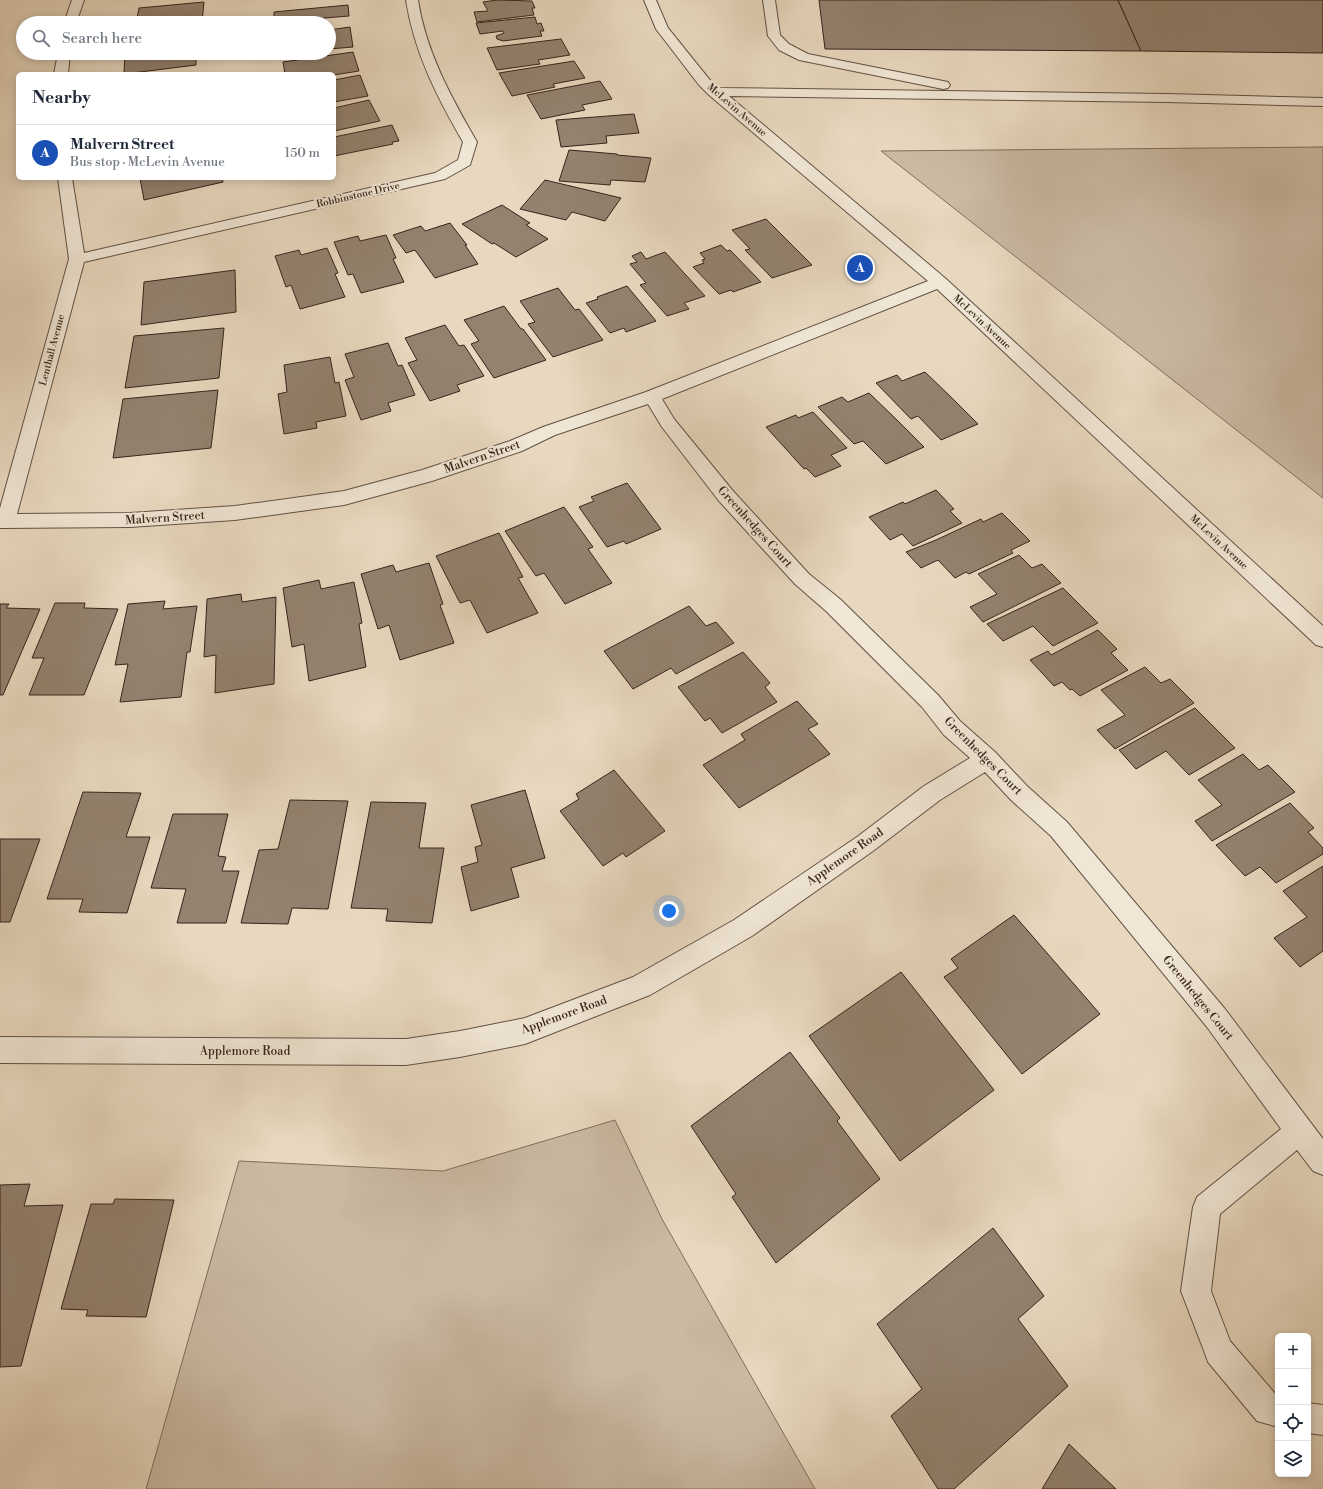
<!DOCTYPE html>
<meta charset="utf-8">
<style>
body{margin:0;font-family:"Libre Bodoni",serif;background:#f2f2f3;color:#1f2937}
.controls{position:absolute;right:12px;bottom:12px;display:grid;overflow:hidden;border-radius:6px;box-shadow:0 2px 10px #0003}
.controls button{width:36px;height:36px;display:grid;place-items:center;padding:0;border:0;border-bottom:1px solid #e0e1e3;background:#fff;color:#1f2937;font:20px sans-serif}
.you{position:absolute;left:669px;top:911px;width:14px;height:14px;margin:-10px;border:3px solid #fff;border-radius:50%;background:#1a73e8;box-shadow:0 0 0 6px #1a73e833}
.badge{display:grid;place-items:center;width:26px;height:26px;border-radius:50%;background:#8f2418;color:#fff;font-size:13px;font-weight:700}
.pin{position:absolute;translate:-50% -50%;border:2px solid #fff;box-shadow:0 1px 4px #0006}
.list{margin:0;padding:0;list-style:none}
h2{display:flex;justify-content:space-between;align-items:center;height:52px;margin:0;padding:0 16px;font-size:17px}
h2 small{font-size:13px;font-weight:400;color:#747a83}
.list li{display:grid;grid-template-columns:26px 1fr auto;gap:12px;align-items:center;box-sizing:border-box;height:56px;padding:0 16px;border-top:1px solid #e0e1e3}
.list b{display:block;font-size:15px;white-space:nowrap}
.list p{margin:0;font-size:13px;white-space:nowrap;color:#747a83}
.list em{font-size:13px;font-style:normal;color:#747a83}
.icon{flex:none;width:22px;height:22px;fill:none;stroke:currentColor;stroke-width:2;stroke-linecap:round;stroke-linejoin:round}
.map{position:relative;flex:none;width:1323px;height:1489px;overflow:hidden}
.search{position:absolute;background:#fff;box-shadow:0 2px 10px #0003;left:16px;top:16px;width:320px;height:44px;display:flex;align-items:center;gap:10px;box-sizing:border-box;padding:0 14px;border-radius:22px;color:#747a83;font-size:15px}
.panel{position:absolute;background:#fff;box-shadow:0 2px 10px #0003;left:16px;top:72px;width:320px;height:108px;border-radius:6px}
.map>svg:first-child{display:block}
.green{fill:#cab9a3;stroke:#806e5e}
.building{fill:#938270;stroke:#36241a}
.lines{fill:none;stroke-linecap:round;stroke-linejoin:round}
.minor-casing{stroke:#625143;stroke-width:2}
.minor{fill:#f0e6d5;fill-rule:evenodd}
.labels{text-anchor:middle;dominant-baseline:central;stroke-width:4;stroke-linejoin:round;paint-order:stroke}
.far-street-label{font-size:10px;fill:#36241a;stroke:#f0e6d5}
.street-label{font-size:12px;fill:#36241a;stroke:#f0e6d5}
</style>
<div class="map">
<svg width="1323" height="1489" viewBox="0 0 1323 1489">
<rect width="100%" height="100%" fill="#e8d8bf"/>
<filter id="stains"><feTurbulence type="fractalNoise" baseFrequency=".005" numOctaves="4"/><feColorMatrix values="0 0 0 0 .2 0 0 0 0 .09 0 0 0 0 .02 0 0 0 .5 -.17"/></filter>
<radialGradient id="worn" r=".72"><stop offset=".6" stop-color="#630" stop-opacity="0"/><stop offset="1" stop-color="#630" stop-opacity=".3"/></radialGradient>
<g class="green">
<polygon points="1323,147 1323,498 881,151"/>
<polygon points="615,1120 662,1219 815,1489 146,1489 239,1161 443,1171"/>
</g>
<g class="building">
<polygon points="497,0 532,1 535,8 532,8 534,15 477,22 474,12 488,11 483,2"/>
<polygon points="819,0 1118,0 1141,51 825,49"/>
<polygon points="1118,0 1323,0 1323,53 1141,51"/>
<polygon points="204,2 202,23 136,23 139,8"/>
<polygon points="348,5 349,16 324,18 324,23 274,23 274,12"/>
<polygon points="535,17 537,24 541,23 544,31 540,31 542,36 503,41 497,39 496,36 504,33 503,31 480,34 476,23"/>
<polygon points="350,27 353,47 329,49 329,30"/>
<polygon points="561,39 570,55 538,60 540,64 497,70 487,48"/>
<polygon points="353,52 359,71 334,75 285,74 283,62"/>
<polygon points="125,53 196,53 196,65 124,74"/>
<polygon points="574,61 585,78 553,84 555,87 512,96 499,73"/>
<polygon points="360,75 368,96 334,102 334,80"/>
<polygon points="600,81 612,99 582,105 585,110 541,119 527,95"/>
<polygon points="369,100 380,121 334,131 334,108"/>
<polygon points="634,114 639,133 606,136 607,143 561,147 556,120"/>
<polygon points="392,125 399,141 392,142 393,144 334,156 334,137"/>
<polygon points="569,150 617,154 617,155 651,158 645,182 611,180 610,185 559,181"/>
<polygon points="140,178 222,178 223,182 144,200"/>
<polygon points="545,180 621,198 605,221 572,212 566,220 520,209"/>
<polygon points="502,205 530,223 526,225 548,239 516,257 494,243 492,244 462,224"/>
<polygon points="766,219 812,265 772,278 745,250 750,249 732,230"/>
<polygon points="450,223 467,245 465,245 478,264 435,278 415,250 406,253 393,235 421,226 425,231"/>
<polygon points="386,235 396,258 393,259 404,282 361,293 353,274 348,275 334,242 358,236 360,241"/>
<polygon points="721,245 727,251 730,250 761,282 733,292 731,290 719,294 693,267 704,263 702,260 705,259 700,253"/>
<polygon points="327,248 338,273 335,274 345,297 300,309 291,285 286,287 275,256 299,250 301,255"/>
<polygon points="641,252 646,259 665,252 705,296 684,303 689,309 667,316 640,285 646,283 630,264 637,262 632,256"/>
<polygon points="235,270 236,312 141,325 144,282"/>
<polygon points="627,286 656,321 626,332 624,328 610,333 586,303 598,299 597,297"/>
<polygon points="558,288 575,310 579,309 603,340 553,357 528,324 535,322 520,301"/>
<polygon points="504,306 521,329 523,329 546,360 494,378 471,344 479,341 464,320"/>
<polygon points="445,325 459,346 464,345 484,376 457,385 460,391 430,401 408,363 417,360 405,338"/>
<polygon points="224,328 219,378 125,388 134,336"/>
<polygon points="388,343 398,366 402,365 415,395 388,403 391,411 361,420 345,380 354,377 345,354"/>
<polygon points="330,357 335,383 339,382 346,416 316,422 317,428 284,434 278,394 287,392 284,365"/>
<polygon points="925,372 953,399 978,424 941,440 918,416 911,419 876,383 897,375 902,381"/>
<polygon points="218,390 211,448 113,458 123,399"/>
<polygon points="869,393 897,420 924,447 886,464 863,441 854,444 818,407 842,397 848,402"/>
<polygon points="813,412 847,448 831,455 841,466 815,477 806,468 804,469 766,427 796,415 798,418"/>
<polygon points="627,483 661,529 626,544 624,541 607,547 579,507 594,501 591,497"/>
<polygon points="936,490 954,509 950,511 962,523 913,546 902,534 890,540 869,517 903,502 905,504"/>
<polygon points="564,507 593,547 588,549 612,583 565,604 544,573 536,576 505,531"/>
<polygon points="1002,513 1030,541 1011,550 1013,553 969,574 966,572 955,578 938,560 921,568 906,552 936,540 981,519 983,522"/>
<polygon points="499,533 523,577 518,578 538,613 487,633 470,600 460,603 436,556"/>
<polygon points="1019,555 1032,568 1042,564 1061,583 983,622 970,607 997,594 978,574"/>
<polygon points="429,563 443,604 440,605 454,643 400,660 389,625 378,629 361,574 393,565 396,572"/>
<polygon points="319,580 321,589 354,582 362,623 359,624 366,667 309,681 304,644 292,647 283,588"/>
<polygon points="1063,588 1098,623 1053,646 1033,626 1003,641 987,624"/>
<polygon points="241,594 242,602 276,597 274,684 215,693 216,655 204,657 207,599"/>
<polygon points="165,601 163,609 197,606 190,652 187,652 181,697 120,702 128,664 115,665 128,604"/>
<polygon points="55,603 85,603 84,608 118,609 84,695 29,695 44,658 32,658"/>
<polygon points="0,604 9,604 6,608 40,609 3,695 0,695"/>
<polygon points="689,606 706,626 716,622 734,643 676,674 671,668 633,689 604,651"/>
<polygon points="1098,630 1117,649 1111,653 1128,670 1080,696 1072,689 1070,690 1062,682 1054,686 1030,660 1048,651 1051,655"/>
<polygon points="743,652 770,683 765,687 777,702 722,733 710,718 705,721 678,687"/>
<polygon points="1145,667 1161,683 1170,679 1194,703 1115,749 1097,730 1125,715 1101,690"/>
<polygon points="797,701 818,724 808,729 830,754 739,808 703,765 745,740 741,734"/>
<polygon points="1195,708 1235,748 1189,775 1166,751 1136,769 1119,750"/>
<polygon points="1243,754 1259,770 1268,765 1295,792 1212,841 1195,821 1222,805 1198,780"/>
<polygon points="614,770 665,831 626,857 623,853 603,866 560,811 579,799 576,794"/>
<polygon points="525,790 545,858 511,868 519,897 471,911 461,867 478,862 475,847 482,845 471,805"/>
<polygon points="83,792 141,793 126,837 150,837 127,913 79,912 83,899 47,899"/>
<polygon points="290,800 348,801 328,909 292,908 288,924 241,923 259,850 278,849"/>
<polygon points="371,802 426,803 419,848 444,848 432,923 386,921 388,909 351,908"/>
<polygon points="1290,803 1314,828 1308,832 1323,848 1323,854 1276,883 1260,867 1245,876 1216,845"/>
<polygon points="173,814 228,814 218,856 226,857 222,871 239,871 226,923 177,923 186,889 151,888"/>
<polygon points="0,839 40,839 10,922 0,922"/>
<polygon points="1323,866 1323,951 1300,967 1274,938 1307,917 1283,891"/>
<polygon points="1014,915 1100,1014 1022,1074 944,977 958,968 951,959"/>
<polygon points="901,972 994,1090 900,1161 809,1036"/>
<polygon points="790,1052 840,1118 837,1121 880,1179 776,1263 732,1197 736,1194 691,1126"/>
<polygon points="30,1184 24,1206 63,1205 21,1366 0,1367 0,1185"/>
<polygon points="115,1199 174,1200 146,1317 86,1316 88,1310 61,1309 91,1204 113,1204"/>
<polygon points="993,1228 1044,1296 1018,1319 1068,1386 954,1489 938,1489 891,1416 922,1389 877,1324"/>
<polygon points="1069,1444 1097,1471 1116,1489 1042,1489"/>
</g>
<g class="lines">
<g class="minor-casing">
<g id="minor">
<polygon points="72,0 84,0 76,23 64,23"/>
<path d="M 406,0 L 418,0 C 426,52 451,97 477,142 L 470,165 L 445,179 L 84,262 L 17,514 L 130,513 L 235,506 L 344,491 L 422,470 L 510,441 L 543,427 L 646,392 L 928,281 L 709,95 L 699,85 L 656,29 L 644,0 L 656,0 L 668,28 L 709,79 L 719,88 L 1167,94 L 1323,98 L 1323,106 L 1167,102 L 729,96 L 945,278 L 1323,626 L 1323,647 L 1316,645 L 937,289 L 662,399 L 674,419 L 733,491 L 809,574 L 840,599 L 938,695 L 960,721 L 995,752 L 1027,786 L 1067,822 L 1225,1009 L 1323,1139 L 1323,1175 L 1313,1171 L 1297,1150 L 1220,1214 L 1211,1291 L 1230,1341 L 1278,1397 L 1278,1427 L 1257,1421 L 1208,1362 L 1204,1351 L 1181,1291 L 1193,1207 L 1197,1197 L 1281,1129 L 1207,1027 L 1051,836 L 1011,800 L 985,772 L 940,800 L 873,851 L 752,936 L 650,995 L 525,1044 L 460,1057 L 406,1065 L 0,1063 L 0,1037 L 406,1039 L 460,1031 L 525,1018 L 633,977 L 734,920 L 857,837 L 924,786 L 970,758 L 944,735 L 922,707 L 826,611 L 795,584 L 719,501 L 662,427 L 648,404 L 555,435 L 522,451 L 432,481 L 344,505 L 235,520 L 130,527 L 0,528 L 0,508 L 69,259 L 58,178 L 72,178 L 84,253 L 435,173 L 458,160 L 463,142 C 437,97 414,52 406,0 Z"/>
<polygon points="763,0 775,0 780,35 789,44 808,54 948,82 950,85 948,88 943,89 799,60 779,50 768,36"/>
<polygon points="58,53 70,53 68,74 54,74"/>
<polygon points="1308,1403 1323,1405 1323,1435 1308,1433"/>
</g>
</g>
<use href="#minor" class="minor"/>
</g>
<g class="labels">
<g class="far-street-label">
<text transform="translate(737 110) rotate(41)">McLevin Avenue</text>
<text transform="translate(358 195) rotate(-13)">Robbinstone Drive</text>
<text transform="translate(982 322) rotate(43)">McLevin Avenue</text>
<text transform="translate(52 350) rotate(-75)">Lenthall Avenue</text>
<text transform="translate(1219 542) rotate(43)">McLevin Avenue</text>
</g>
<g class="street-label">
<text transform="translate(482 457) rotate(-19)">Malvern Street</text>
<text transform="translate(165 518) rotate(-4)">Malvern Street</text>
<text transform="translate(755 527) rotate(48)">Greenhedges Court</text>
<text transform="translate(983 756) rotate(45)">Greenhedges Court</text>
<text transform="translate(845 857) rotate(-35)">Applemore Road</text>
<text transform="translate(1198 998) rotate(51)">Greenhedges Court</text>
<text transform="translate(564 1015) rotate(-20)">Applemore Road</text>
<text x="245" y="1051">Applemore Road</text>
</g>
</g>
<rect width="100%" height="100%" filter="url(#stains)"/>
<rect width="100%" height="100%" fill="url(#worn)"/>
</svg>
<div class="controls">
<button>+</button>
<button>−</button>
<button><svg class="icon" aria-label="locate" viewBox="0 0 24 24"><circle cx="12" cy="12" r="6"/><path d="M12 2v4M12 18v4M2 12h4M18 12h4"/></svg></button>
<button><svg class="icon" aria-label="layers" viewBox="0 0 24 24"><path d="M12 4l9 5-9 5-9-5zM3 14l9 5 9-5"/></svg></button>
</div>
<div class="you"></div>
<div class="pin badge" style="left:860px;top:268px;background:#1a4fb4">A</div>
<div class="search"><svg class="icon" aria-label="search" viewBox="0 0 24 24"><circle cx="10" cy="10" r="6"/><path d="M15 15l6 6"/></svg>Search here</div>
<section class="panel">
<h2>Nearby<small></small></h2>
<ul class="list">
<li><span class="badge" style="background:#1a4fb4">A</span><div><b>Malvern Street</b><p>Bus stop · McLevin Avenue</p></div><em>150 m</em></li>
</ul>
</section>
</div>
